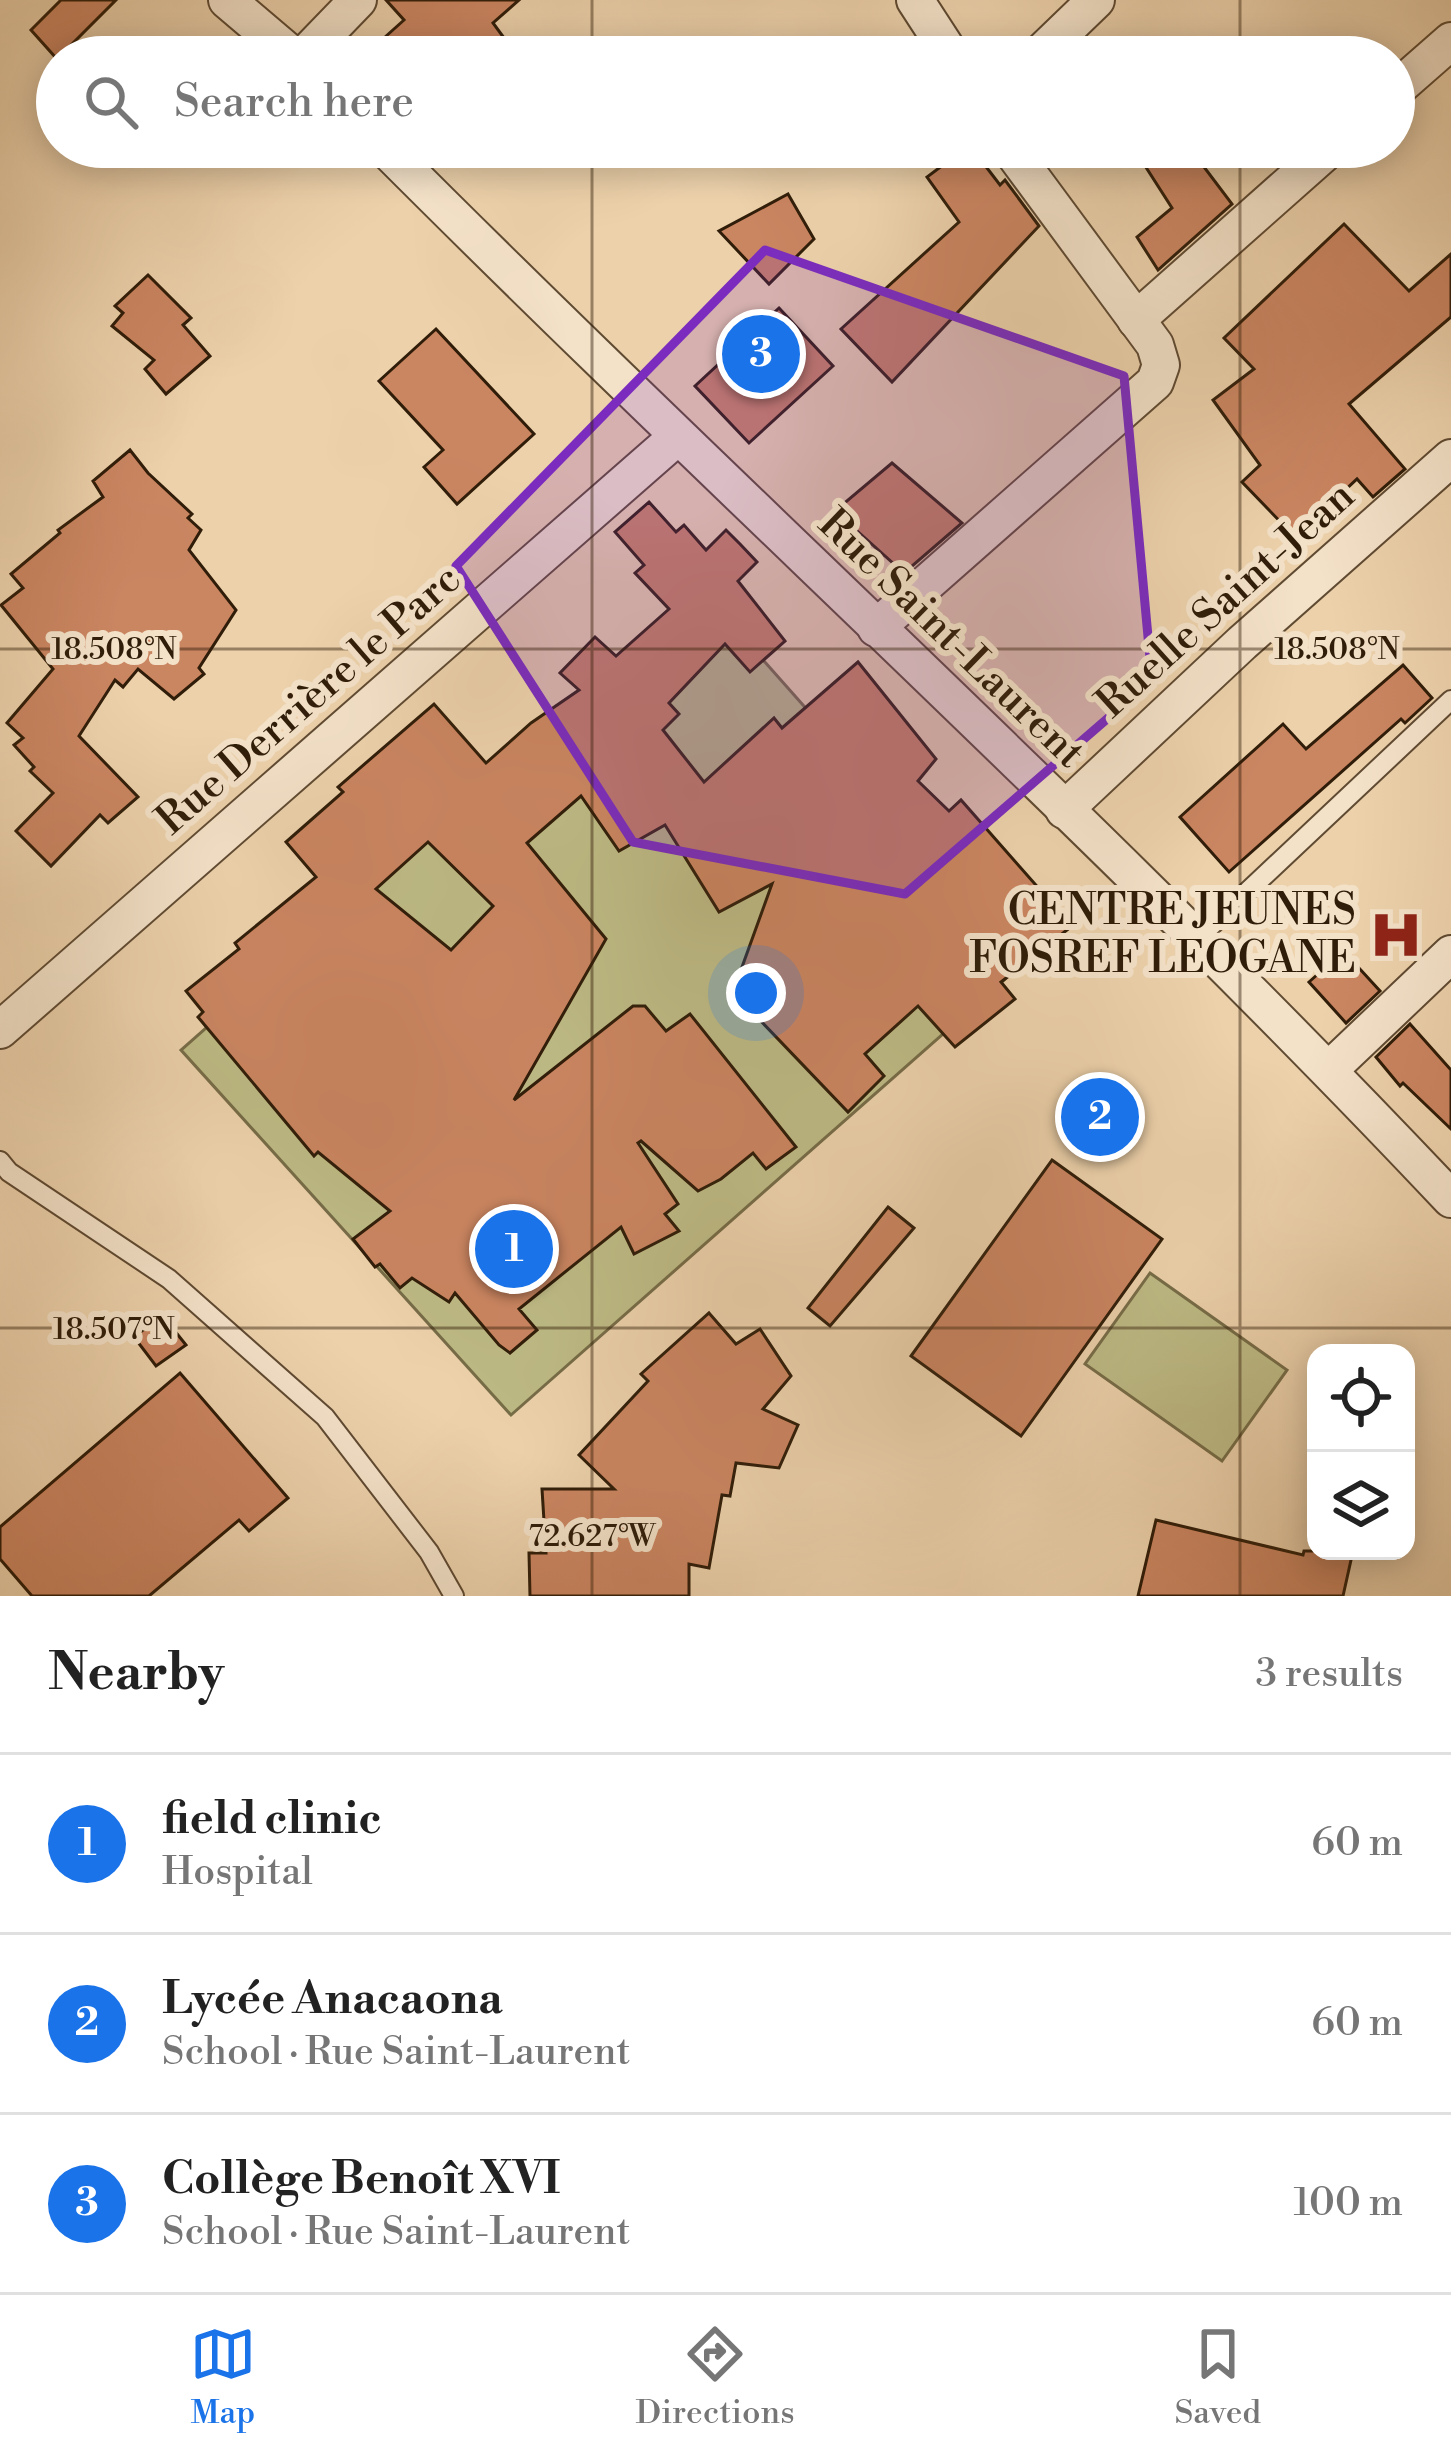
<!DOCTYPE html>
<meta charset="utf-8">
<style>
body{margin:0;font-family:"Libre Bodoni",serif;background:#f2f2f2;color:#222}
.controls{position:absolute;right:36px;bottom:36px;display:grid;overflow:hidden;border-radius:24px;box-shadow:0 6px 30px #0003}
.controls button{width:108px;height:108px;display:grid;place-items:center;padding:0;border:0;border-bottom:3px solid #e0e0e0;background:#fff;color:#222;font:60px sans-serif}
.you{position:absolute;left:756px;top:993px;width:42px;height:42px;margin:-30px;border:9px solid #fff;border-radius:50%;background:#1a73e8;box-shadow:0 0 0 18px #1a73e833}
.badge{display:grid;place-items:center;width:78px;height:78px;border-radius:50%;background:#1a73e8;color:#fff;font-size:39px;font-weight:700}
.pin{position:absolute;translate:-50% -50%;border:6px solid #fff;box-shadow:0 3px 12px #0006}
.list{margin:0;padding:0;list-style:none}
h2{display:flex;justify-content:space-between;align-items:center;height:156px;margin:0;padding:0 48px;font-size:51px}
h2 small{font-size:39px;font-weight:400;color:#767676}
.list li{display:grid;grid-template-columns:78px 1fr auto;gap:36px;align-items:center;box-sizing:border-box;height:180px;padding:0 48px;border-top:3px solid #e0e0e0}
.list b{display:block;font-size:45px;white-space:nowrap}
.list p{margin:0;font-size:39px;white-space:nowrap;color:#767676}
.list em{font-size:39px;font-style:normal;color:#767676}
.icon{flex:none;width:66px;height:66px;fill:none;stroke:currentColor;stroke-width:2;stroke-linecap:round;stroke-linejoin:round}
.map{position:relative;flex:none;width:1451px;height:1596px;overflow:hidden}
.search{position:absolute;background:#fff;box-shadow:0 6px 30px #0003;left:36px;right:36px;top:36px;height:132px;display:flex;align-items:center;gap:30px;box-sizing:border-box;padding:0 42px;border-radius:66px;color:#767676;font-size:45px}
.sheet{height:696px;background:#fff}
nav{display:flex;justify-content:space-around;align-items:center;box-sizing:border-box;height:168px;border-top:3px solid #e0e0e0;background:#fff;font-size:33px;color:#767676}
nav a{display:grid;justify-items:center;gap:6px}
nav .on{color:#1a73e8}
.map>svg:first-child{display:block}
.green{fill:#bdba85;stroke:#766c47;stroke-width:3}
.building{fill:#ca8561;stroke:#301d09;stroke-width:3;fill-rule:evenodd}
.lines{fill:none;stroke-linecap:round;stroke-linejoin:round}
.lane-casing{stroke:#5f4a32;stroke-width:22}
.street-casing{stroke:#5f4a32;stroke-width:40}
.lane{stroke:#f3e1c8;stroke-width:18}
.street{stroke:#f3e1c8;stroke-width:36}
.marked{fill:#7b2cbf;fill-opacity:0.2;stroke:#7b2cbf;stroke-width:9;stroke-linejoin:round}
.ticks{fill:none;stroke:#301d09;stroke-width:3;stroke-opacity:0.45}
.labels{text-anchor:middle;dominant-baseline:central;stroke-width:12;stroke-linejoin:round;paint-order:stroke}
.street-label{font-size:42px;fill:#301d09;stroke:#f3e1c8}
.poi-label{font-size:42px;fill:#301d09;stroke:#f3e1c8;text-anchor:end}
.ticks-label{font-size:30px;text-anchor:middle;fill:#301d09;stroke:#f3e1c8;stroke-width:12;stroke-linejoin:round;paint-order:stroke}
</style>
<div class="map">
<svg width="1451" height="1596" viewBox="0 0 1451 1596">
<rect width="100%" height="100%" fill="#ecd1ab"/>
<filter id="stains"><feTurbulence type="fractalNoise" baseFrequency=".00167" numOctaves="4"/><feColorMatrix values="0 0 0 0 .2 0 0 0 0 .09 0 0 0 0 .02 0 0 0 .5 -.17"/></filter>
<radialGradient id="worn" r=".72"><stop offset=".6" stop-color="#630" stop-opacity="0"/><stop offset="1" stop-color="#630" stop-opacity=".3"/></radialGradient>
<g class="green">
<polygon points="702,591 1028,959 511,1415 181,1050"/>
<polygon points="1150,1273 1287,1370 1222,1461 1085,1364"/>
</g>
<g class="building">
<polygon points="61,0 116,0 57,59 31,30"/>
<polygon points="386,0 519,0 493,23 518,57 402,57 384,38 404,20"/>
<polygon points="967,147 971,147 1000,185 1005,180 1039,226 892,382 841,329 959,222 927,177"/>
<polygon points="1133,147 1189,147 1232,204 1158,270 1137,237 1172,208"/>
<polygon points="788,194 814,239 769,284 719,231"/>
<polygon points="1344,224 1409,291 1451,254 1451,317 1349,404 1405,469 1373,497 1357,479 1295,537 1242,482 1260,465 1213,400 1254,369 1224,338"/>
<polygon points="148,275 191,318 183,325 210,356 166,394 145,369 154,360 112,326 123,313 115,306"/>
<polygon points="779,308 833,366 749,443 695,386"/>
<polygon points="436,329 534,434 457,504 424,467 443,450 379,381"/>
<polygon points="130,450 148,473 192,514 188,518 201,530 189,550 236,610 199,668 204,674 174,699 138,669 123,687 115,680 79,736 138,797 108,823 100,815 51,866 16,831 53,793 30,771 34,767 14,745 23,738 7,723 53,669 1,605 23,588 11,574 60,533 58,530 103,497 93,481"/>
<polygon points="892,463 962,523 904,573 835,511"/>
<path d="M 649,502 L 676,532 L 684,525 L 706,550 L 726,530 L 740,544 L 757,562 L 738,581 L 785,641 L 750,672 L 725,644 L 669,703 L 679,714 L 663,730 L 704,782 L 774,718 L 782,728 L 858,662 L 936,759 L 918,781 L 949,811 L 961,800 L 1072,926 L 1001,982 L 1015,999 L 955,1047 L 918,1006 L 865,1054 L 884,1076 L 848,1112 L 733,992 L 772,884 L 719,912 L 665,825 L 619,851 L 581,796 L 527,843 L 606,939 L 514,1100 L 633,1006 L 645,1006 L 666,1031 L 690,1014 L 796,1147 L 766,1169 L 753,1153 L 721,1179 L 698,1191 L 641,1141 L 638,1143 L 678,1204 L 665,1214 L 679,1231 L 634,1254 L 621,1227 L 519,1309 L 537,1330 L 510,1353 L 499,1345 L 455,1293 L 449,1302 L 412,1278 L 400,1288 L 380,1264 L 375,1267 L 353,1239 L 390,1211 L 318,1152 L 314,1156 L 198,1017 L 203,1012 L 186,991 L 239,949 L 235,943 L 316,877 L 286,842 L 343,792 L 338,787 L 434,704 L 486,763 L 531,723 L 579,690 L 560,673 L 595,637 L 616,656 L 669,609 L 635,573 L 644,565 L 615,532 ZM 428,842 L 493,906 L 451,950 L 376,889 Z"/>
<polygon points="1403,665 1432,698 1405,723 1401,719 1229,872 1180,817 1283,724 1306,749"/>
<polygon points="1337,957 1352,974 1359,968 1380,991 1346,1023 1309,982"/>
<polygon points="1410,1024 1451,1070 1451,1129 1403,1083 1400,1086 1376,1057"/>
<polygon points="1052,1160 1162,1239 1021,1436 911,1356"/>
<polygon points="888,1207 914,1228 830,1326 808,1308"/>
<polygon points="709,1313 736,1344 760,1329 791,1376 763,1409 798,1425 779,1468 736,1463 730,1496 722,1495 709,1568 689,1564 689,1596 530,1596 529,1553 546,1553 542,1489 614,1489 579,1455 648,1381 641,1374"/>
<polygon points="162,1315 186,1345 156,1366 134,1337"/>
<polygon points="180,1373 288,1498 249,1531 239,1520 149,1596 32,1596 0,1559 0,1527"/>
<polygon points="1156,1520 1303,1555 1304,1551 1353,1551 1343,1596 1138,1596"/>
</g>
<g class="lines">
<g class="lane-casing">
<g id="lane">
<polyline points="1196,940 1451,700"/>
<polyline points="0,1161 9,1172 169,1279 325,1417 429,1552 454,1596"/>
</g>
</g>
<g class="street-casing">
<g id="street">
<polyline points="227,0 294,57"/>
<polyline points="915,0 952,57"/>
<polyline points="303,57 358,0"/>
<polyline points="1037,57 1096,0"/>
<polyline points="1394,91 1451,41"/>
<path d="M 384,147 C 737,501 1109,836 1451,1199"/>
<polyline points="1136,320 1331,147"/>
<polyline points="876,628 1155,382 1161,365 1155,345 1009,147"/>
<polyline points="1064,810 1242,643 1451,458"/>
<polyline points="0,1030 677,437"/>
<polyline points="1329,1070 1451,954"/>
</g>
</g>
<use href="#lane" class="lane"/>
<use href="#street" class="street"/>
</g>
<path class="marked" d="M 765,250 L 1124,376 L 1152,680 L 905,894 L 633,842 L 456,566 Z"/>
<path class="ticks" d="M 592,0 L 592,57M 1240,0 L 1240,57M 592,147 L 592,1596M 1240,147 L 1240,1596M 0,649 L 1451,649M 0,1328 L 1451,1328"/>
<defs>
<g id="hospital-bare" transform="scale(4.14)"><path d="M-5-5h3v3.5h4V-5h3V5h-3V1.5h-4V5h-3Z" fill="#8f2418" stroke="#f3e1c8" stroke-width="2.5" paint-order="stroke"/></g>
</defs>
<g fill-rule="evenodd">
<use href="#hospital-bare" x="1396" y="935"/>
</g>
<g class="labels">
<g class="street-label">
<text transform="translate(1226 600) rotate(-42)">Ruelle Saint-Jean</text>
<text transform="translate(951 639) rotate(44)">Rue Saint-Laurent</text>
<text transform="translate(309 700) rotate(-41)">Rue Derrière le Parc</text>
</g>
<g class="poi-label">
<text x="1356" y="911">CENTRE JEUNES<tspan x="1356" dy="48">FOSREF LEOGANE</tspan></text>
</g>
</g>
<g class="ticks-label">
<text x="114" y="659">18.508°N</text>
<text x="1337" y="659">18.508°N</text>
<text x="114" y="1339">18.507°N</text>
<text x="592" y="1546">72.627°W</text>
</g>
<rect width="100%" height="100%" filter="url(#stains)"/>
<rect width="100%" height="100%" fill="url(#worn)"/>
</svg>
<div class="controls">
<button><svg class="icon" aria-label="locate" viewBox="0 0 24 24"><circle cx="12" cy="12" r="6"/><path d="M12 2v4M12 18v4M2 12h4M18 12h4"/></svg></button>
<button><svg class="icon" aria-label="layers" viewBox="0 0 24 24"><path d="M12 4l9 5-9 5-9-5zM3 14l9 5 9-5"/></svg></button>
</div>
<div class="you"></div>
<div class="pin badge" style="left:514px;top:1249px">1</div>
<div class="pin badge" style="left:1100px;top:1117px">2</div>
<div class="pin badge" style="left:761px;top:354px">3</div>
<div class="search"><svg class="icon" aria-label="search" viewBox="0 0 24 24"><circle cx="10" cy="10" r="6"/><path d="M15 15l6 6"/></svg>Search here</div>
</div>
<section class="sheet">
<h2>Nearby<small>3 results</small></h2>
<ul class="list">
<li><span class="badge">1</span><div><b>field clinic</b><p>Hospital</p></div><em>60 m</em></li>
<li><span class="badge">2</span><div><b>Lycée Anacaona</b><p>School · Rue Saint-Laurent</p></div><em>60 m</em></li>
<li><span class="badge">3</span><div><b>Collège Benoît XVI</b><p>School · Rue Saint-Laurent</p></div><em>100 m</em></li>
</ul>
</section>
<nav>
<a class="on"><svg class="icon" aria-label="map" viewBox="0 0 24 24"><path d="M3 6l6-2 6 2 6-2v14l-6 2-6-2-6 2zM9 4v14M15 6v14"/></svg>Map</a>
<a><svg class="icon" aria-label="directions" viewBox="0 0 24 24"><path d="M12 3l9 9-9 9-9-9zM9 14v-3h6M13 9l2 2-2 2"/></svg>Directions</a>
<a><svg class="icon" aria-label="saved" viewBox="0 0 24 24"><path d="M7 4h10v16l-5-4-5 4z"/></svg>Saved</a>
</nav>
